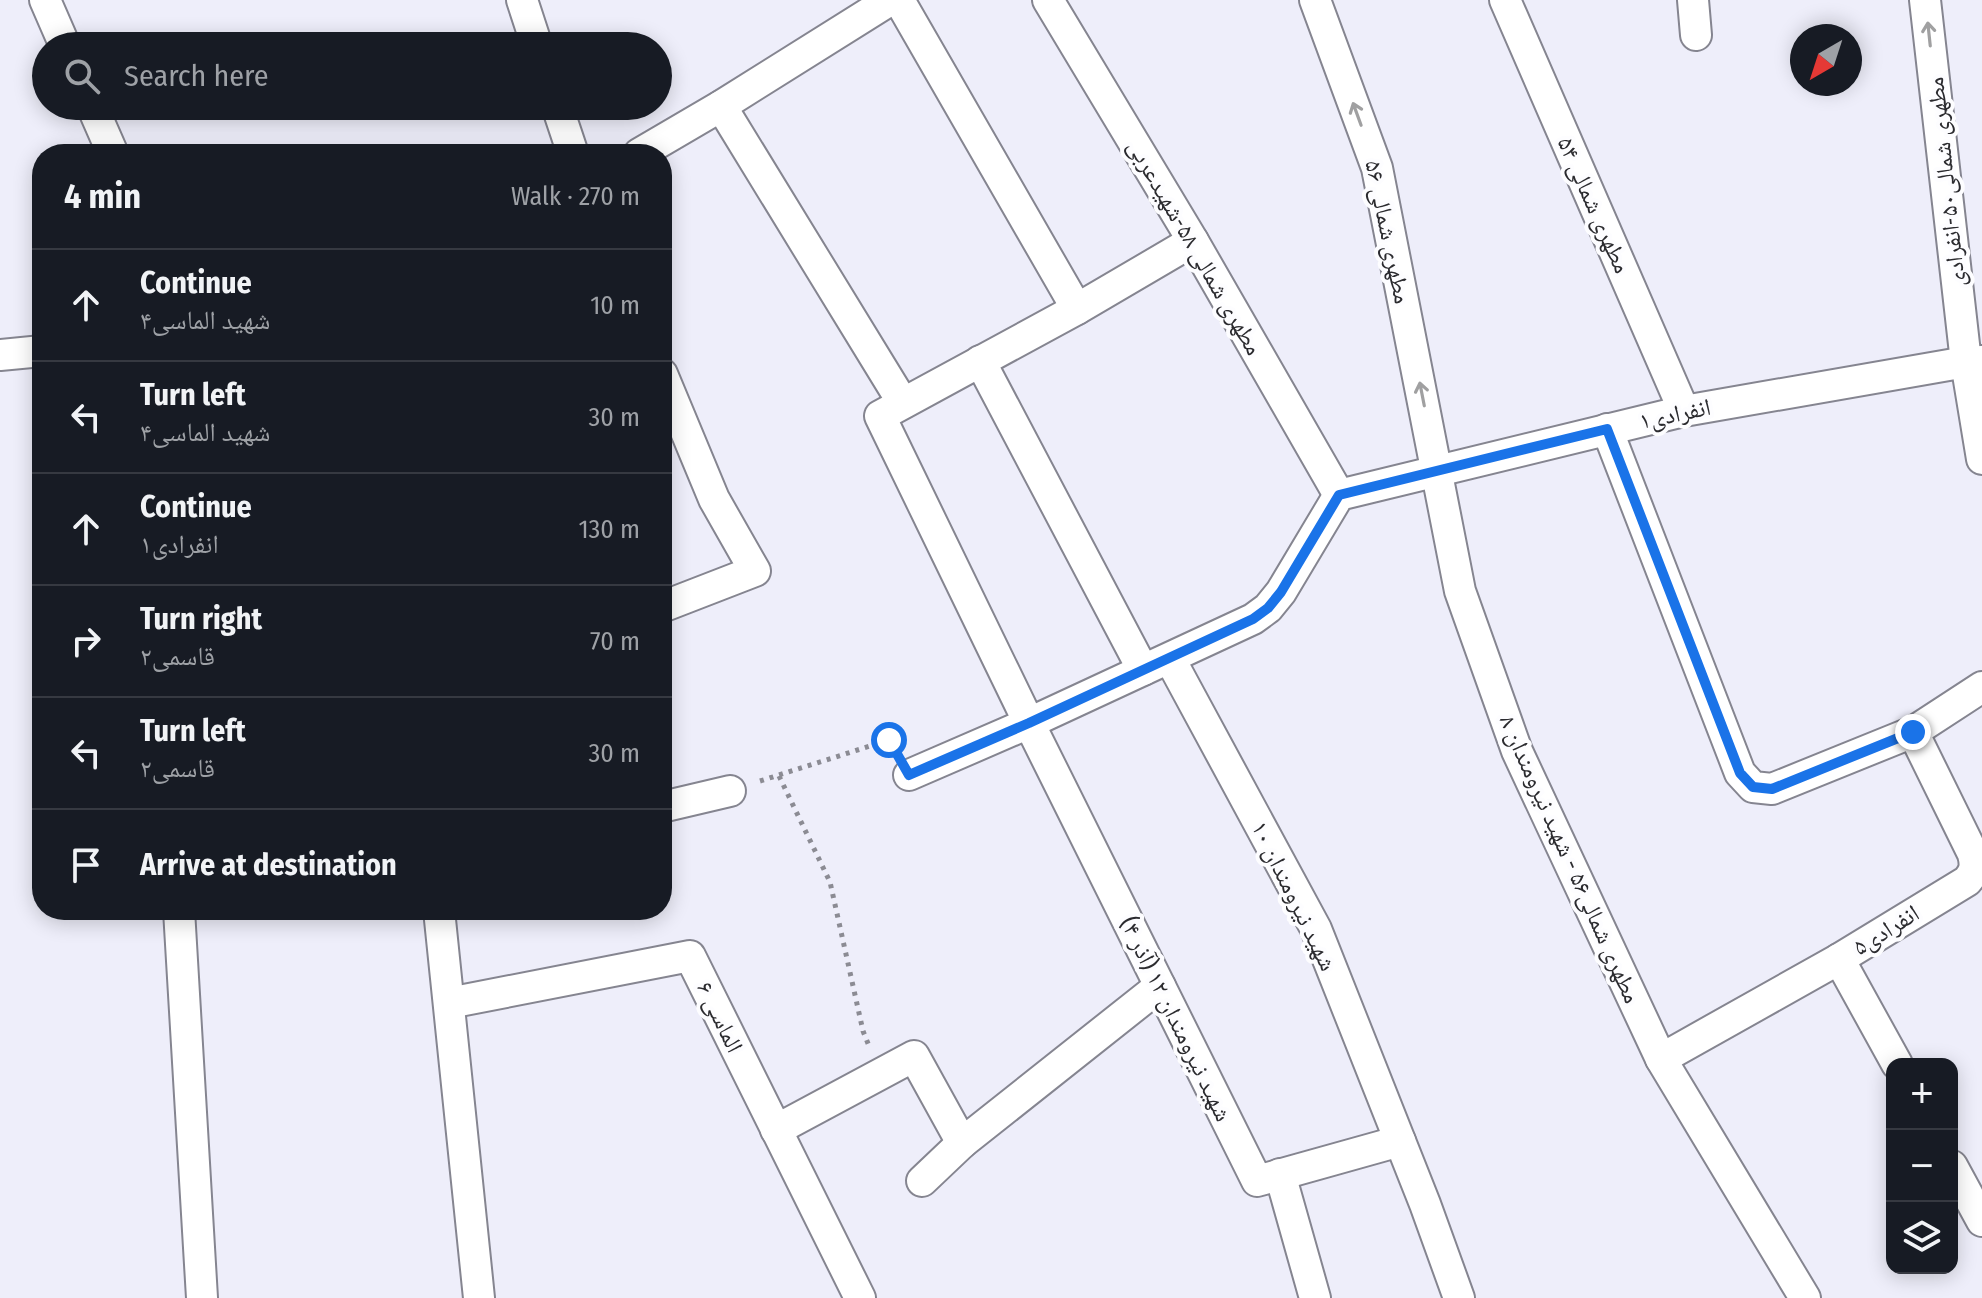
<!DOCTYPE html>
<meta charset="utf-8">
<style>
body{margin:0;font-family:"Fira Sans Condensed","Noto Naskh Arabic",sans-serif;background:#20242c;color:#f1f3f6}
.controls{position:absolute;right:24px;bottom:24px;display:grid;overflow:hidden;border-radius:16px;box-shadow:0 4px 20px #0003}
.controls button{width:72px;height:72px;display:grid;place-items:center;padding:0;border:0;border-bottom:2px solid #363941;background:#171b24;color:#f1f3f6;font:40px sans-serif}
.compass{position:absolute;left:1790px;top:24px;width:72px;height:72px;border-radius:50%;background:#171b24;box-shadow:0 4px 20px #0003;rotate:219deg}
.stop{position:absolute;width:24px;height:24px;margin:-18px;border:6px solid #1a73e8;border-radius:50%;background:#fff}
.stop.end{background:#1a73e8;border-color:#fff;box-shadow:0 2px 8px #0008}
.list{margin:0;padding:0;list-style:none}
h2{display:flex;justify-content:space-between;align-items:center;height:104px;margin:0;padding:0 32px;font-size:34px}
h2 small{font-size:26px;font-weight:400;color:#9ea1a6}
.list li{display:grid;grid-template-columns:52px 1fr auto;gap:24px;align-items:center;box-sizing:border-box;height:112px;padding:0 32px;border-top:2px solid #363941}
.list b{display:block;font-size:30px;white-space:nowrap}
.list p{margin:0;font-size:26px;white-space:nowrap;color:#9ea1a6}
.list em{font-size:26px;font-style:normal;color:#9ea1a6}
.icon{flex:none;width:44px;height:44px;fill:none;stroke:currentColor;stroke-width:2;stroke-linecap:round;stroke-linejoin:round}
.map{position:relative;flex:none;width:1982px;height:1298px;overflow:hidden}
.search{position:absolute;background:#171b24;box-shadow:0 4px 20px #0003;left:32px;top:32px;width:640px;height:88px;display:flex;align-items:center;gap:20px;box-sizing:border-box;padding:0 28px;border-radius:44px;color:#9ea1a6;font-size:30px}
.panel{position:absolute;background:#171b24;box-shadow:0 4px 20px #0003;left:32px;top:144px;width:640px;height:776px;border-radius:32px}
.map>svg:first-child{display:block}
.lines{fill:none;stroke-linecap:round;stroke-linejoin:round}
.street-casing{stroke:#858590;stroke-width:34}
.path{stroke:#8b8b93;stroke-width:5;stroke-dasharray:4 6;stroke-linecap:butt}
.street{stroke:#fff;stroke-width:30}
.oneway{stroke:#a0a0a1}
.route{stroke:#1a73e8;stroke-width:10}
.labels{text-anchor:middle;dominant-baseline:central;stroke-width:8;stroke-linejoin:round;paint-order:stroke}
.street-label{font-size:24px;fill:#2b2b2f;stroke:#fdfdff}
</style>
<div class="map">
<svg width="1982" height="1298" viewBox="0 0 1982 1298">
<rect width="100%" height="100%" fill="#eeeefa"/>
<g class="lines">
<g class="street-casing">
<g id="street">
<polyline points="45,0 65,46"/>
<polyline points="522,0 537,46"/>
<polyline points="899,0 1077,309"/>
<polyline points="1048,0 1193,241 1339,495"/>
<polyline points="1315,0 1377,168 1460,591 1517,751 1661,1059 1805,1298"/>
<polyline points="1505,0 1684,411"/>
<polyline points="1693,0 1696,35"/>
<polyline points="1925,0 1966,362 1982,459"/>
<polyline points="92,106 113,154"/>
<polyline points="557,106 573,154"/>
<polyline points="721,106 903,403"/>
<polyline points="639,154 721,106 890,0"/>
<polyline points="1193,241 1077,309 880,416 1029,723 1257,1181 1400,1141"/>
<polyline points="0,355 42,351"/>
<polyline points="980,361 1143,670"/>
<polyline points="662,374 714,499 755,571 662,607"/>
<polyline points="1607,429 1740,773 1753,787 1772,789 1913,732 1982,687"/>
<polyline points="1170,659 1316,929 1425,1204 1459,1298"/>
<polyline points="909,775 1029,723 1253,619 1268,608 1281,592 1339,495 1684,411 1966,362 1982,361"/>
<polyline points="662,807 730,791"/>
<polyline points="179,910 202,1298"/>
<polyline points="439,910 479,1298"/>
<polyline points="1839,959 1897,1064"/>
<polyline points="449,1003 690,956 860,1298"/>
<path d="M 1661,1059 L 1839,959 L 1967,881 C 1975,872 1976,866 1973,854 L 1913,732"/>
<polyline points="776,1130 914,1056 962,1143 1160,986"/>
<polyline points="1952,1166 1982,1221"/>
<polyline points="1280,1174 1315,1298"/>
<polyline points="922,1181 962,1143"/>
</g>
</g>
<g class="path">
<polyline points="779,776 830,882 863,1031 869,1046"/>
<polyline points="760,781 889,740 894,750"/>
</g>
<use href="#street" class="street"/>
</g>
<defs><path id="oneway-shaft" d="M-6 0H5M1.5-3L5.5 0L1.5 3" fill="none" stroke-width="1.6" stroke-linecap="round" stroke-linejoin="round" transform="scale(2)"/></defs>
<g class="oneway">
<use href="#oneway-shaft" transform="translate(1929 34) rotate(-96)"/>
<use href="#oneway-shaft" transform="translate(1357 114) rotate(-110)"/>
<use href="#oneway-shaft" transform="translate(1422 394) rotate(-101)"/>
</g>
<g class="lines">
<polyline class="route" points="889,740 909,775 1029,723 1253,619 1268,608 1281,592 1339,495 1607,429 1740,773 1753,787 1772,789 1913,732"/>
</g>
<g class="labels">
<g class="street-label">
<text transform="translate(1946 182) rotate(-96)">مطهری شمالی۵۰-انفرادی</text>
<text transform="translate(1594 205) rotate(66)">مطهری شمالی ۵۴</text>
<text transform="translate(1388 232) rotate(78)">مطهری شمالی ۵۶</text>
<text transform="translate(1195 247) rotate(60)">مطهری شمالی ۵۸-شهیدعربی</text>
<text transform="translate(1675 414) rotate(-12)">انفرادی۱</text>
<text transform="translate(1570 859) rotate(66)">مطهری شمالی۵۶ - شهید نیرومندان ۸</text>
<text transform="translate(1294 896) rotate(64)">شهید نیرومندان ۱۰</text>
<text transform="translate(1886 930) rotate(-32)">انفرادی۵</text>
<text transform="translate(720 1017) rotate(64)">الماسی ۶</text>
<text transform="translate(1176 1019) rotate(64)">شهید نیرومندان ۱۲ (آذر ۴)</text>
</g>
</g>
</svg>
<div class="controls">
<button>+</button>
<button>−</button>
<button><svg class="icon" aria-label="layers" viewBox="0 0 24 24"><path d="M12 4l9 5-9 5-9-5zM3 14l9 5 9-5"/></svg></button>
</div>
<svg class="compass" viewBox="-18 -18 36 36"><path d="M0-13l5 13h-10z" fill="#e53935"/><path d="M0 13l5-13h-10z" fill="#9ea1a6"/></svg>
<div class="stop" style="left:889px;top:740px"></div>
<div class="stop end" style="left:1913px;top:732px"></div>
<div class="search"><svg class="icon" aria-label="search" viewBox="0 0 24 24"><circle cx="10" cy="10" r="6"/><path d="M15 15l6 6"/></svg>Search here</div>
<section class="panel">
<h2>4 min<small>Walk · 270 m</small></h2>
<ul class="list">
<li><svg class="icon" aria-label="ahead" viewBox="0 0 24 24"><path d="M12 20V5M6 11l6-6 6 6"/></svg><div><b>Continue</b><p>شهید الماسی۴</p></div><em>10 m</em></li>
<li><svg class="icon" aria-label="left" viewBox="0 0 24 24"><path d="M17 20v-9H6M10 6l-5 5 5 5"/></svg><div><b>Turn left</b><p>شهید الماسی۴</p></div><em>30 m</em></li>
<li><svg class="icon" aria-label="ahead" viewBox="0 0 24 24"><path d="M12 20V5M6 11l6-6 6 6"/></svg><div><b>Continue</b><p>انفرادی۱</p></div><em>130 m</em></li>
<li><svg class="icon" aria-label="right" viewBox="0 0 24 24"><path d="M7 20v-9h11M14 6l5 5-5 5"/></svg><div><b>Turn right</b><p>قاسمی۲</p></div><em>70 m</em></li>
<li><svg class="icon" aria-label="left" viewBox="0 0 24 24"><path d="M17 20v-9H6M10 6l-5 5 5 5"/></svg><div><b>Turn left</b><p>قاسمی۲</p></div><em>30 m</em></li>
<li><svg class="icon" aria-label="arrive" viewBox="0 0 24 24"><path d="M6 21V4h12l-3 4 3 4H6"/></svg><div><b>Arrive at destination</b></div></li>
</ul>
</section>
</div>
